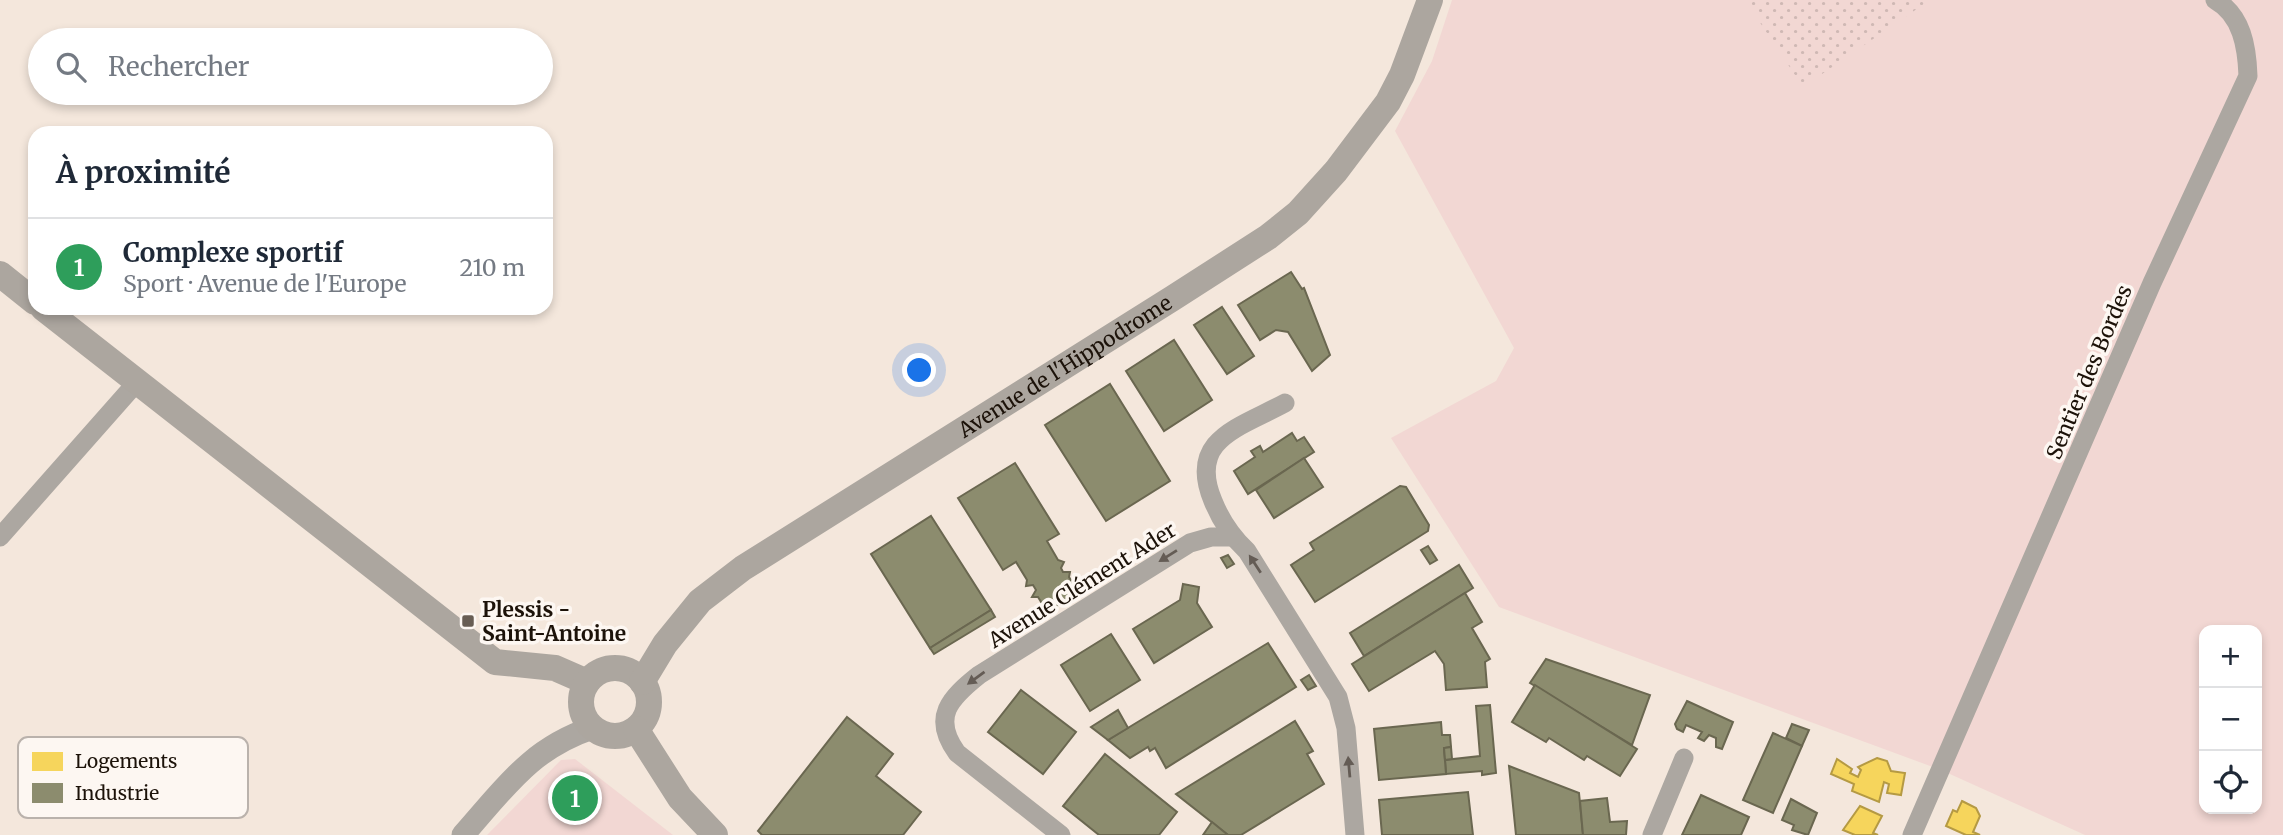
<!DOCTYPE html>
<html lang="fr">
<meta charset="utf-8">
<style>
body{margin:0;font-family:Merriweather,serif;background:#f6f6f7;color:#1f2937}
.controls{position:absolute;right:21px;bottom:21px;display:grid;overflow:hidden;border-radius:14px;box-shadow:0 4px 10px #0003}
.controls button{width:63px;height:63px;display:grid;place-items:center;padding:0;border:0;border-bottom:2px solid #e0e1e3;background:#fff;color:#1f2937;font:35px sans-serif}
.you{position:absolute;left:920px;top:371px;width:24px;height:24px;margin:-18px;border:5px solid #fff;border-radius:50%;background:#1a73e8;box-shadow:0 0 0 10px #1a73e833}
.badge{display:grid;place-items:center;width:46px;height:46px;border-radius:50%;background:#685d53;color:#fff;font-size:23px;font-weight:700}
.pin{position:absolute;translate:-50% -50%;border:4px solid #fff;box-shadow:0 2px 7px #0006}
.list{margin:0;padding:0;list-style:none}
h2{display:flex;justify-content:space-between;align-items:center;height:91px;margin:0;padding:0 28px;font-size:30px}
h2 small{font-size:23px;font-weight:400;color:#747a83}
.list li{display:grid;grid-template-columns:46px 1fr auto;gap:21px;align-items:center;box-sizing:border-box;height:98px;padding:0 28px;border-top:2px solid #e0e1e3}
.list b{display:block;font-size:26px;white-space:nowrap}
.list p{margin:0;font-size:23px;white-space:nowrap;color:#747a83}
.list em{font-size:23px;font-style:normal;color:#747a83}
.icon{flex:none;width:38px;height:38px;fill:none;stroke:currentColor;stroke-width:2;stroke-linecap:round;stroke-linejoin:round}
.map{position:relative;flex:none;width:2283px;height:835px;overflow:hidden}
.search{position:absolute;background:#fff;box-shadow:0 4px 10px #0003;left:28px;top:28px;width:525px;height:77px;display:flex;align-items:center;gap:18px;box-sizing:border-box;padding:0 24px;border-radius:38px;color:#747a83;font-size:26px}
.panel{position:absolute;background:#fff;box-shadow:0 4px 10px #0003;left:28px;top:126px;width:525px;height:189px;border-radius:21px}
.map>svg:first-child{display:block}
.green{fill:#f2d7d3;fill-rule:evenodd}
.garden{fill:url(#garden-dots)}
.homes{fill:#f6d55c;stroke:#b59a43;stroke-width:2}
.industry{fill:#8c8c6e;stroke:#6a6750;stroke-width:2}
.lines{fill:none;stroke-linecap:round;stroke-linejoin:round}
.minor{stroke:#aca7a1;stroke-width:19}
.tertiary{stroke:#aca7a1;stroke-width:23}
.secondary{stroke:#aca69f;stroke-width:26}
.oneway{fill:#645c55}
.poi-dot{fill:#685d53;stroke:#fdf7f2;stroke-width:2.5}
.labels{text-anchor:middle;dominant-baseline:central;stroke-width:7;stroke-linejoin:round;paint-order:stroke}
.street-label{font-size:21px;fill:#1c1209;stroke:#fdf7f2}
.poi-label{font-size:21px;font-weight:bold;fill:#1c1209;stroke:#fdf7f2;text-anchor:start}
.key{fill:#fdf7f2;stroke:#bab2ac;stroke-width:2}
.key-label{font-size:19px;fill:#1c1209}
</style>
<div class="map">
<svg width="2283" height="835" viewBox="0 0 2283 835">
<defs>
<pattern id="garden-dots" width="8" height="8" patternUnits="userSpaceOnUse" patternTransform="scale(1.75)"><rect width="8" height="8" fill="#f2d7d3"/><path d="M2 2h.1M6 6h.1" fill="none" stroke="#cfb8b4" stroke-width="1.8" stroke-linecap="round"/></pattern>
</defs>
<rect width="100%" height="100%" fill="#f4e7dc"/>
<g class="green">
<path d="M 1452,0 L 2283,0 L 2283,835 L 2085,835 L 1941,770 L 1499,607 L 1391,438 L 1496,381 L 1514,348 L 1395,131 L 1432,61 ZM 2204,630 L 2257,630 L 2257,809 L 2204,809 Z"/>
<polygon points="575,759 673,835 487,835 561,760"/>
</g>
<polygon class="garden" points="1745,0 1930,0 1803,87"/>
<g class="homes">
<polygon points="1877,758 1887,761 1891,771 1905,773 1901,795 1887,793 1889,784 1884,782 1879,802 1852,791 1854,784 1831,774 1837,759 1852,769 1850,773 1858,777 1861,770 1858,767"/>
<polygon points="1962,801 1976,808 1980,816 1973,832 1980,835 1966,835 1946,826 1953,810 1957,812"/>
<polygon points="1860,806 1882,816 1873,833 1878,835 1855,835 1843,830"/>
</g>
<g class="industry">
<polygon points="1291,272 1302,289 1304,288 1330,355 1312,371 1288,332 1276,330 1260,340 1238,305"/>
<polygon points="1222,307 1254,356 1227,374 1194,325"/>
<polygon points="1174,340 1212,400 1164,431 1126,371"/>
<polygon points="1110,384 1170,481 1106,521 1045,425"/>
<polygon points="1292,433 1297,441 1304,437 1314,452 1248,494 1234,471 1255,457 1251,451 1260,446 1263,452"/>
<polygon points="1304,458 1323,487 1274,518 1256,490"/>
<polygon points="1015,463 1059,534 1047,541 1058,560 1064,562 1061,568 1063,572 1070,572 1069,577 1077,590 1061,604 1046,610 1038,597 1032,597 1036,590 1033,585 1026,586 1027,580 1016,562 1003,570 958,498"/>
<polygon points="1400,486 1406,487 1429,525 1428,531 1315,602 1291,565 1314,550 1310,543"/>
<polygon points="931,516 991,610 930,648 871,554"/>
<polygon points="1428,546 1437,560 1430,564 1421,550"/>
<polygon points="1228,555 1234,564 1227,568 1221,558"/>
<polygon points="1459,565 1473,588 1364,656 1350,633"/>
<polygon points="1183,584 1199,587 1197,603 1212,627 1154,663 1133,629 1180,600"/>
<polygon points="1465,593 1482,622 1472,628 1490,659 1485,662 1487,687 1446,690 1444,664 1435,651 1369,691 1352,664"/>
<polygon points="991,610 995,617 934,654 930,648"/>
<polygon points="1111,634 1140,680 1090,711 1061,665"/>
<polygon points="1268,643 1296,687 1166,768 1155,748 1150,751 1148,747 1130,758 1108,740"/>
<polygon points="1546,659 1650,695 1632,745 1530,683"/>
<polygon points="1309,675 1316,686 1308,690 1301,680"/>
<polygon points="1535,685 1637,749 1620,776 1587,756 1584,760 1549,738 1546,742 1512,722"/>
<polygon points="1021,690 1076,732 1043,774 988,732"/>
<polygon points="1687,701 1733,722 1722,749 1716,747 1716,738 1709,735 1704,741 1698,738 1702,732 1686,725 1683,732 1677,729 1675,724"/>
<polygon points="1490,705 1496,773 1482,775 1482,771 1446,774 1445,760 1480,756 1476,706"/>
<polygon points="1118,710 1128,728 1108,740 1091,727"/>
<polygon points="847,717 893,754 876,776 921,812 903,835 762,835 758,831"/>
<polygon points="1295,721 1313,751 1307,754 1324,784 1241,835 1228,835 1176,794"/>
<polygon points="1441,722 1442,735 1450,735 1451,747 1444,748 1446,774 1379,780 1374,729"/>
<polygon points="1792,724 1809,730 1802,746 1786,738"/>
<polygon points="1773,733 1802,746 1773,813 1743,800"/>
<polygon points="1451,747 1452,759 1445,760 1444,748"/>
<polygon points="1105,754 1177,812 1159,835 1099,835 1063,806"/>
<polygon points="1509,766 1579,793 1583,835 1516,835"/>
<polygon points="1468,792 1473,835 1382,835 1379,800"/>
<polygon points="1701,795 1749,817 1741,835 1682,835"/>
<polygon points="1607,798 1610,822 1627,821 1626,835 1583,835 1580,801"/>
<polygon points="1791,799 1817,813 1808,835 1792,830 1794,825 1782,820"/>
<polygon points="1212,822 1228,835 1203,835"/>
</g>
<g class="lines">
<g class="minor">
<path d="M 1285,403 C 1239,428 1187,439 1213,501 C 1221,521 1231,536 1247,551 L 1338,697 L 1346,728 L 1355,835"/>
<polyline points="0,537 137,382"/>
<path d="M 1061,835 L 957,753 C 931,717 950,698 979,675 L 1190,543 L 1211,537 L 1232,537"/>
<polyline points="1652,835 1684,758"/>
<path d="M 1912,835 L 2152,283 L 2248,76 C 2247,47 2242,15 2215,0"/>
</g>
<path class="tertiary" d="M 463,835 C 505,788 530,749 592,728"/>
<g class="secondary">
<polyline points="0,274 35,302"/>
<polyline points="43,308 495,662 555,668 587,682"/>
<circle cx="615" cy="702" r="34"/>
<path id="s1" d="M 642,682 L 665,644 L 700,601 L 743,568 L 1173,298 L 1268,237 L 1298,213 L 1336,171 L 1388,102 L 1402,75 L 1430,0"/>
<polyline points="636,729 680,798 715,835"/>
</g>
</g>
<defs><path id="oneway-solid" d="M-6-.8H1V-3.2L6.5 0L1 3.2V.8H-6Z" transform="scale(1.75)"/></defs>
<g class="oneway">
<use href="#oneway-solid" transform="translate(1168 556) rotate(148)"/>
<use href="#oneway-solid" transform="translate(1255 564) rotate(-123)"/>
<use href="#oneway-solid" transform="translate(976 678) rotate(144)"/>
<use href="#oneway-solid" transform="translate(1349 767) rotate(-95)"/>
</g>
<rect class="poi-dot" x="461" y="614" width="14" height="14" rx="3.5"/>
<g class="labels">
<g class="street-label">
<text stroke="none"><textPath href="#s1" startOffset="534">Avenue de l'Hippodrome</textPath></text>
<text transform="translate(2089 372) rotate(-67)">Sentier des Bordes</text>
<text transform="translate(1082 585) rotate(-32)">Avenue Clément Ader</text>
</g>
<g class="poi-label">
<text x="482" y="609">Plessis -<tspan x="482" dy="24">Saint-Antoine</tspan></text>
</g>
</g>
<rect x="18" y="737" width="230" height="81" rx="10" class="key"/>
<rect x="32" y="752" width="31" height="19" fill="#f6d55c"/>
<rect x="32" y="783" width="31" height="20" fill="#8c8c6e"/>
<g class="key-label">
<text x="75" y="768">Logements</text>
<text x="75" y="800">Industrie</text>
</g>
</svg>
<div class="controls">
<button>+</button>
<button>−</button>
<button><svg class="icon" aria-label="locate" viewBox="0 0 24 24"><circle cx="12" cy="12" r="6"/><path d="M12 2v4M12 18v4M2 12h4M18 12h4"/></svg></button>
</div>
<div class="you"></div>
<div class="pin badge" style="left:575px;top:798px;background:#2e9e5b">1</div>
<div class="search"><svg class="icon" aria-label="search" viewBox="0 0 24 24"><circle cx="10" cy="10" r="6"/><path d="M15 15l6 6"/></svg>Rechercher</div>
<section class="panel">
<h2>À proximité<small></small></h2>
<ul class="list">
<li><span class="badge" style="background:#2e9e5b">1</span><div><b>Complexe sportif</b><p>Sport · Avenue de l'Europe</p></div><em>210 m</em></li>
</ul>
</section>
</div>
